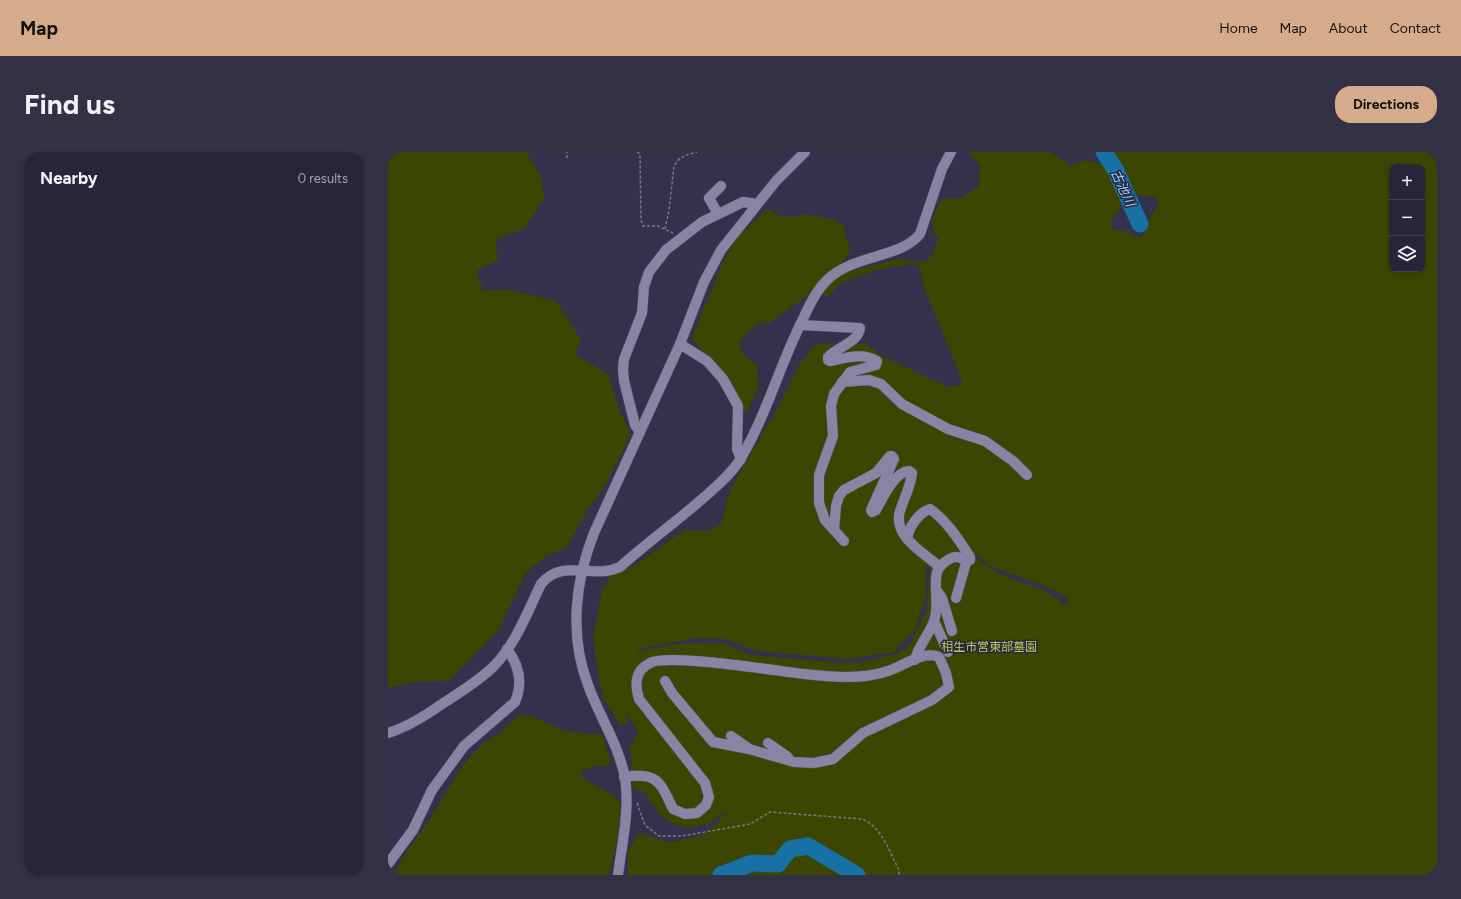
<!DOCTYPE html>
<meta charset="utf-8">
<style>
body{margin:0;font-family:Figtree,"Noto Sans JP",sans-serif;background:#333144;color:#f1f3f6}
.controls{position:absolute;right:12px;top:12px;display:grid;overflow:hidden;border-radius:8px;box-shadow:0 2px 6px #0003}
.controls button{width:36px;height:36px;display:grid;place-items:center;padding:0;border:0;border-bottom:1px solid #434253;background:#272539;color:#f1f3f6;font:20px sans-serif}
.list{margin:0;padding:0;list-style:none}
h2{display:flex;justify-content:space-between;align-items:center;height:52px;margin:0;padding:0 16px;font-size:17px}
h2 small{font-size:13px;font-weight:400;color:#a4a5ae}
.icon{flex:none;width:22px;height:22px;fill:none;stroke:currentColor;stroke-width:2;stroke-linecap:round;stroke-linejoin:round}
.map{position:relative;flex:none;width:1049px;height:723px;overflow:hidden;border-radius:16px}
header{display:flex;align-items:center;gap:24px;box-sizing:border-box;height:56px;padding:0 20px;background:#d6ab8b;color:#111}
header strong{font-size:19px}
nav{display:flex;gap:22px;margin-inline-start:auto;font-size:14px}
.intro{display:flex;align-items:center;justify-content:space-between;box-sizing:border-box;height:96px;padding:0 24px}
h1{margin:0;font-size:28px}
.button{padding:10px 18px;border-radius:16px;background:#d6ab8b;color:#111;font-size:14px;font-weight:700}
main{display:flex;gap:24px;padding:0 24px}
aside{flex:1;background:#272539;border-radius:16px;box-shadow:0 2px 6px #0003}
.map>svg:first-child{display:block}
.green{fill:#3d4601;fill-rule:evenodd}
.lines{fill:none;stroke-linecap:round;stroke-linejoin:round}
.river{stroke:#1771a5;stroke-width:17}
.minor-casing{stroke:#514e64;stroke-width:11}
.path{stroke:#79778e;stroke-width:1.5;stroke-dasharray:3 2;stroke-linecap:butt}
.minor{stroke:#8784a4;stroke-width:10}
.labels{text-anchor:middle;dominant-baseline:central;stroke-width:3;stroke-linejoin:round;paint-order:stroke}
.park-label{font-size:12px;fill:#b7cc58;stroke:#2a2741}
.water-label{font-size:13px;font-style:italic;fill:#96d1fd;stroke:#2a2741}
</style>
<header>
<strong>Map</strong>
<nav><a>Home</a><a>Map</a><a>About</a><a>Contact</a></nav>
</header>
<div class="intro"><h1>Find us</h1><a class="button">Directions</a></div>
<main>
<aside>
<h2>Nearby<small>0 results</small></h2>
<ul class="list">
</ul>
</aside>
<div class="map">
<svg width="1049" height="723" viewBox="0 0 1049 723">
<rect width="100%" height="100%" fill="#34314c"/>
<g class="green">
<polygon points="0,0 138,0 153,25 156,47 137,76 107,88 110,108 88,119 95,138 122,138 168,149 193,188 186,202 220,222 232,260 243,282 218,332 200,357 179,395 155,406 138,421 110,479 61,529 24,530 0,536"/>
<path d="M 583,0 L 662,0 L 683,13 L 698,8 L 716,13 L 730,37 L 733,55 L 727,62 L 722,74 L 725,77 L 738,79 L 750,85 L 756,83 L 763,64 L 771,50 L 767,45 L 748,42 L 724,0 L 1049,0 L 1049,723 L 240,723 L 240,700 L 251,681 L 282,691 L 320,681 L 340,658 L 321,671 L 303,676 L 291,674 L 273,664 L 257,640 L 245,636 L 242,596 L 250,580 L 239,562 L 240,570 L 232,573 L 214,544 L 205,487 L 214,438 L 222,425 L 248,412 L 297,378 L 321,379 L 333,372 L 342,338 L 389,257 L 411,213 L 428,192 L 479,192 L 494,204 L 560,235 L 574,232 L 571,220 L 536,136 L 531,114 L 525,111 L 485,119 L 452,131 L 441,144 L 422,142 L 381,171 L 370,171 L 351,190 L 354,201 L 368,213 L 371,234 L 359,260 L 352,258 L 333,219 L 312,196 L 304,186 L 335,110 L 350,84 L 379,57 L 392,64 L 407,65 L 416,62 L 444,67 L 455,73 L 462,99 L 455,110 L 459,120 L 510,107 L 535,110 L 543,105 L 551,86 L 545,80 L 544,67 L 554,47 L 573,46 L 591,34 L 592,13 L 582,2 ZM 1004,15 L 1034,15 L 1034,117 L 1004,117 ZM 583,401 L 591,404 L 602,414 L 649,431 L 679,445 L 681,455 L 655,438 L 611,422 L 585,404 ZM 538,413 L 542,416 L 539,458 L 522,493 L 508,502 L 476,510 L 449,511 L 362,503 L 335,491 L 289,492 L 249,500 L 250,497 L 308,486 L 338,487 L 368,499 L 460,507 L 506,500 L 527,478 L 538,444 Z"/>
<polygon points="140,563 177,579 214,583 223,610 218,614 205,614 193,619 196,627 226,644 233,652 230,683 221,723 6,723 13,708 38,673 75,613 94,592 112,581 129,564"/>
</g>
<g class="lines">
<g class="river">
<polyline points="716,0 727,17 752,72"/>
<polyline points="333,723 364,711 390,712 402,697 420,694 469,723"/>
</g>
<g class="minor-casing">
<g id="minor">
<polyline points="330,62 321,46 333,34"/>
<path d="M 412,173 L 472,176 C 471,190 449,195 440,205 L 440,208 L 442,209 C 459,206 473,200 489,209 L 488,213 L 462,220 L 446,242 L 443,254 L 445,284 L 431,323 L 431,351 L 437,368 L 456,389"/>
<polyline points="292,192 319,209 335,227 350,254 349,297 353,307"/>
<polyline points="454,230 481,228 493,232 514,252 560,277 597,289 625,309 639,323"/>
<polyline points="252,280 247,273 236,229 235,217 236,207 254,161 256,135 261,120 278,98 314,70 355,50 369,52"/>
<path d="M 446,378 L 448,354 L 451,344 L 456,338 L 488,321 L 502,304 L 504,304 L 506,307 L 483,358 L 484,360 L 488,358 C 495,346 506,320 521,319 L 524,321 C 523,334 516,346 512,359 C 504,384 537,402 552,415"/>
<path d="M 519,387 C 521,375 530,361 542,357 C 559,369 571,388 582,405 L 582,408 L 578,410"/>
<polyline points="550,440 554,446 564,479"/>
<polyline points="546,469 560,500"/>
<path d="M 527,508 C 530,494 541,483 546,469 C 552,453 545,435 549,420 C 551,413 562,405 568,405 C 573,405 576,407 578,411 L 568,446"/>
<path d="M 0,581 C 20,575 37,564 54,552 C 71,541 89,530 104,516 C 127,494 139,461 153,432 C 175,405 204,428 232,415 C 261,389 292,367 321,341 C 332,331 345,320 353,306 C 379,262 392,212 415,167 C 421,154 428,139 439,128 C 464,103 513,106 532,82 L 554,17 L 563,0"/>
<polyline points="343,584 360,596"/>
<polyline points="380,591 400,605"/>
<path d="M 236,625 C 269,620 272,629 285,657 L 297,662 L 309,661 L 318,653 L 321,645 L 317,631 L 251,547 C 247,533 246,519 262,511 C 280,501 389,519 416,522 C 443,525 474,528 500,519 C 516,514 535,498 551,505 L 558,521 L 561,535 L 544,548 L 475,581 L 445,607 L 426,611 L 406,610 L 361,597 L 325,590 L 284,541 L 277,529"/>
<path d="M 0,712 L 25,678 L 44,638 L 76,594 L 127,550 C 135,531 131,513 119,497"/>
<path d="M 230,723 C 234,691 242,658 237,626 C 231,593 211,564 200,533 C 181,483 187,429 206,381 L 292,192 L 316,130 L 333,98 L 388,29 L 417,0"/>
</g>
</g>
<g class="path">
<polyline points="249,0 252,2 253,68 255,74 270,74 285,81"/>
<polyline points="179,6 179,0"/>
<path d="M 277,77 L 281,58 L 286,15 C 290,4 299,3 309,0"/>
<path d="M 249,651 L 257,673 L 271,684 L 294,684 L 362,672 L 382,660 L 474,667 C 494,675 501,699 511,718 L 511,723"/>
</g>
<use href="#minor" class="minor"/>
</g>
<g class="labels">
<g class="park-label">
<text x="601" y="495">相生市営東部墓園</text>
</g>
<g class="water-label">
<text transform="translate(735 36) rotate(65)">古池川</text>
</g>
</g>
</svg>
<div class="controls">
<button>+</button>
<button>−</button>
<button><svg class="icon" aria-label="layers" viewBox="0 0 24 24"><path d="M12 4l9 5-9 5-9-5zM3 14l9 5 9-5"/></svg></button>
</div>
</div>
</main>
